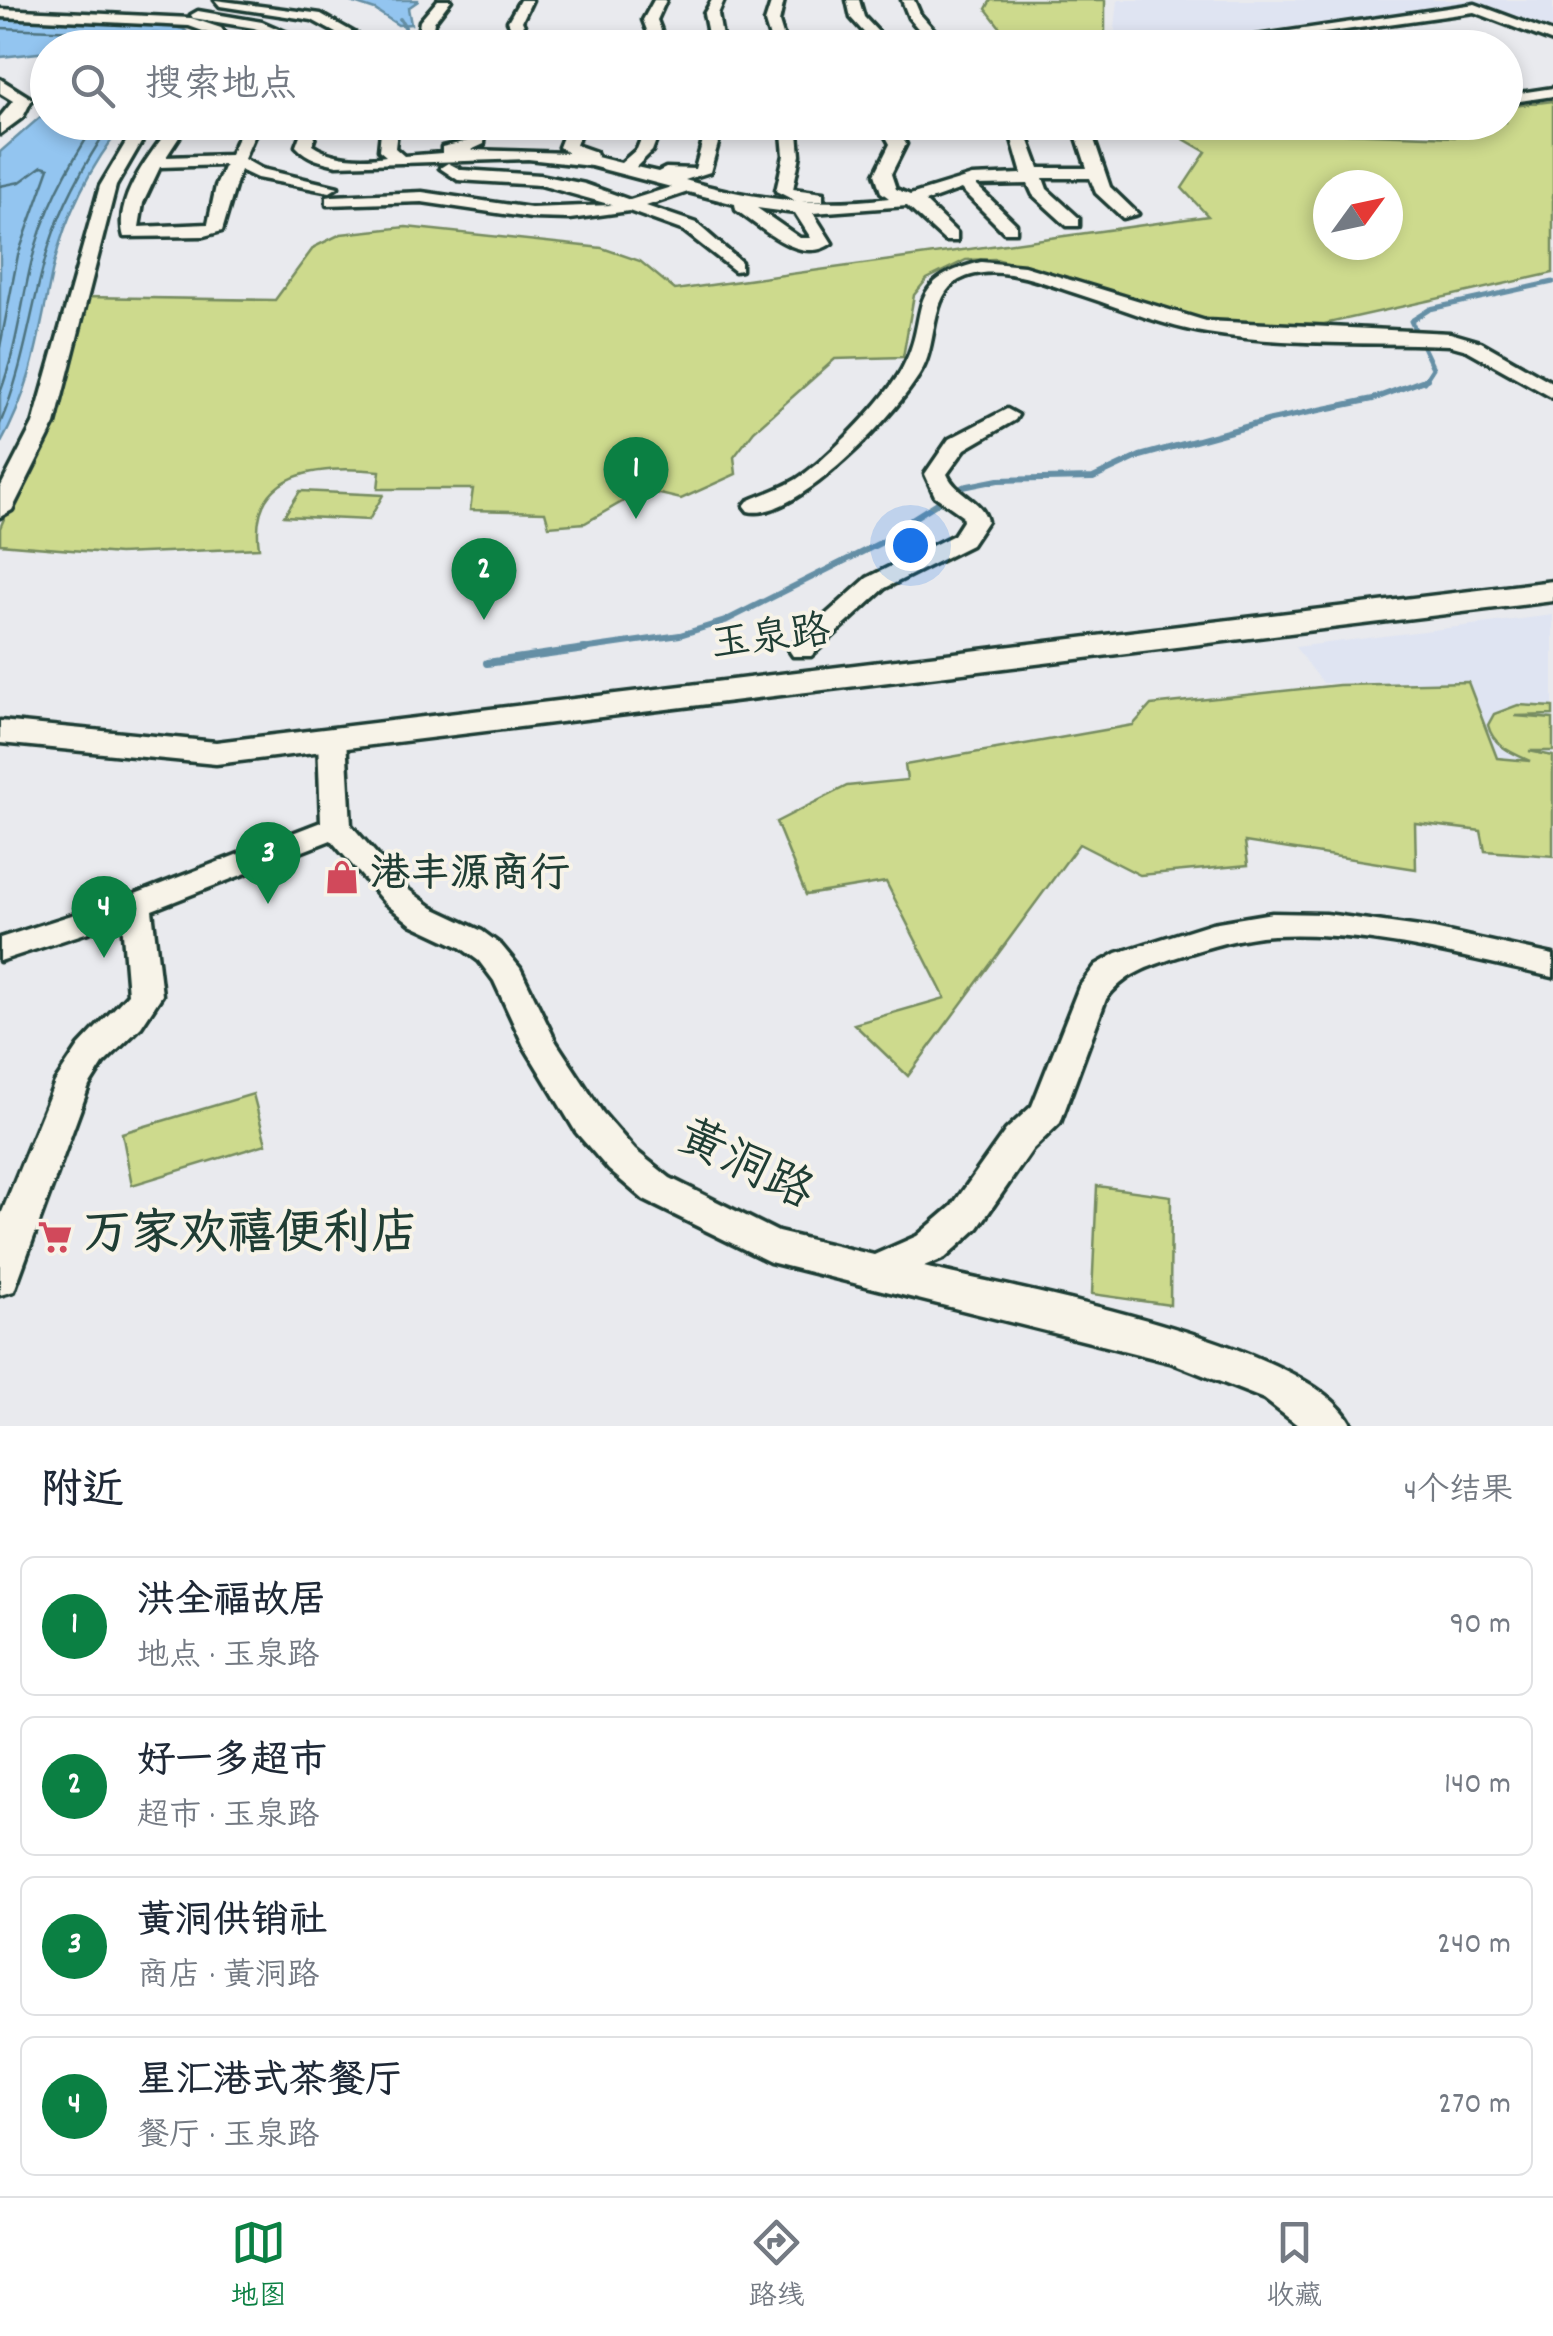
<!DOCTYPE html>
<html lang="zh">
<meta charset="utf-8">
<style>
body{margin:0;font-family:Dekko,"LXGW WenKai TC",sans-serif;background:#f2f2f3;color:#1f2937}
.compass{position:absolute;left:1313px;top:170px;width:90px;height:90px;border-radius:50%;background:#fff;box-shadow:0 5px 15px #0003;rotate:57deg}
.you{position:absolute;left:910px;top:545px;width:35px;height:35px;margin:-25px;border:8px solid #fff;border-radius:50%;background:#1a73e8;box-shadow:0 0 0 15px #1a73e833}
.badge{display:grid;place-items:center;width:65px;height:65px;border-radius:50%;background:#0b8043;color:#fff;font-size:32px;font-weight:700}
.pin{position:absolute;translate:-50% -82px;filter:drop-shadow(0 2px 5px #0008)}
.pin::after{content:'';position:absolute;top:52px;width:35px;height:30px;background:inherit;clip-path:polygon(0 0,100% 0,50% 100%)}
.list{margin:0;padding:0;list-style:none}
h2{display:flex;justify-content:space-between;align-items:center;height:130px;margin:0;padding:0 40px;font-size:42px}
h2 small{font-size:32px;font-weight:400;color:#747a83}
.list li{display:grid;grid-template-columns:65px 1fr auto;gap:30px;align-items:center;box-sizing:border-box;height:140px;margin:0 20px 20px;padding:0 20px;border:2px solid #e0e1e3;border-radius:15px}
.list b{display:block;font-size:38px;white-space:nowrap}
.list p{margin:0;font-size:32px;white-space:nowrap;color:#747a83}
.list em{font-size:32px;font-style:normal;color:#747a83}
.icon{flex:none;width:55px;height:55px;fill:none;stroke:currentColor;stroke-width:2;stroke-linecap:round;stroke-linejoin:round}
.map{position:relative;flex:none;width:1553px;height:1426px;overflow:hidden}
.search{position:absolute;background:#fff;box-shadow:0 5px 15px #0003;left:30px;right:30px;top:30px;height:110px;display:flex;align-items:center;gap:25px;box-sizing:border-box;padding:0 35px;border-radius:55px;color:#747a83;font-size:38px}
.sheet{height:770px;background:#fff}
nav{display:flex;justify-content:space-around;align-items:center;box-sizing:border-box;height:140px;border-top:2px solid #e0e1e3;background:#fff;font-size:28px;color:#747a83}
nav a{display:grid;justify-items:center;gap:5px}
nav .on{color:#0b8043}
.map>svg:first-child{display:block}
.built{fill:#dfe4f2}
.green{fill:#cdda8d;stroke:#768c60;stroke-width:2.5;fill-rule:evenodd}
.water{fill:#93c5f0;stroke:#658fa5;stroke-width:2.5}
.lines{fill:none;stroke-linecap:round;stroke-linejoin:round}
.shore{stroke:#4d737f;stroke-width:2.5}
.stream-far3{stroke:#658fa5;stroke-width:4}
.stream-far2{stroke:#658fa5;stroke-width:5}
.stream-far1{stroke:#658fa5;stroke-width:6}
.stream{stroke:#658fa5;stroke-width:8}
.minor-casing{stroke:#1f3d34;stroke-width:7}
.tertiary-casing{stroke:#1f3d34;stroke-width:7}
.minor{fill:#f7f3e8;fill-rule:evenodd}
.tertiary{fill:#f7f3e8;fill-rule:evenodd}
.labels{text-anchor:middle;dominant-baseline:central;stroke-width:8;stroke-linejoin:round;paint-order:stroke}
.street-label{font-size:40px;fill:#1f3d34;stroke:#f7f3e8}
.poi-label{font-size:40px;font-weight:bold;fill:#1f3d34;stroke:#f7f3e8;text-anchor:start}
.near-street-label{font-size:48px;fill:#1f3d34;stroke:#f7f3e8}
.near-poi-label{font-size:48px;font-weight:bold;fill:#1f3d34;stroke:#f7f3e8;text-anchor:start}
</style>
<div class="map">
<svg width="1553" height="1426" viewBox="0 0 1553 1426">
<rect width="100%" height="100%" fill="#e9eaee"/>
<filter id="ink" filterUnits="userSpaceOnUse"><feTurbulence type="fractalNoise" baseFrequency=".01" numOctaves="2"/><feDisplacementMap in="SourceGraphic" scale="20" xChannelSelector="R" yChannelSelector="G"/><feConvolveMatrix kernelMatrix="1 2 1 2 8 2 1 2 1" color-interpolation-filters="sRGB"/></filter>
<g filter="url(#ink)">
<g class="built">
<polygon points="1118,0 1553,0 1553,31 1470,2 1148,47 1113,47"/>
<polygon points="1553,615 1553,765 1497,758 1468,682 1323,683 1295,647"/>
</g>
<g class="green">
<polygon points="991,0 1105,0 1105,47 1015,47 986,9"/>
<path d="M 1553,101 L 1553,273 L 1324,324 L 1209,321 L 996,259 L 966,260 L 927,279 L 914,295 L 903,357 L 835,359 L 754,431 L 734,457 L 736,474 L 681,499 L 643,490 L 585,523 L 549,526 L 545,512 L 470,510 L 473,489 L 378,489 L 380,471 C 321,465 248,469 259,548 L 119,554 L 0,544 L 0,528 L 56,399 L 83,297 L 275,300 L 314,247 L 341,234 L 406,227 L 602,248 L 640,261 L 675,290 L 1208,216 L 1182,188 L 1206,152 L 1156,123 L 1280,123 L 1313,132 L 1455,137 L 1465,123 L 1506,122 L 1506,107 ZM 1328,185 L 1388,185 L 1388,245 L 1328,245 Z"/>
<polygon points="300,491 383,495 369,520 284,516"/>
<path d="M 1468,682 L 1497,758 L 1530,761 C 1512,753 1493,746 1488,725 L 1494,714 L 1518,705 L 1553,707 L 1553,715 L 1515,716 L 1553,719 L 1553,751 L 1529,751 L 1553,756 L 1553,856 L 1485,851 L 1481,831 L 1415,823 L 1416,869 L 1245,842 L 1248,865 L 1140,875 L 1079,844 L 908,1076 L 854,1024 L 945,998 L 886,882 L 806,895 L 776,822 L 847,786 L 907,780 L 905,765 L 1133,725 L 1151,705 L 1339,685 Z"/>
<polygon points="253,1094 266,1144 132,1185 122,1133"/>
<polygon points="1097,1186 1171,1196 1170,1305 1092,1294"/>
</g>
<g class="water">
<polygon points="345,0 418,0 418,1 408,8 411,24 398,25 375,10"/>
<polygon points="0,19 159,24 183,29 199,42 196,48 48,48 47,52 0,57"/>
<path d="M 47,111 L 48,122 L 125,123 C 91,164 65,216 53,268 C 39,332 33,386 0,445 L 0,152 Z"/>
</g>
<g class="lines">
<g class="shore">
<polyline points="0,28 158,34 180,39 188,48"/>
<polyline points="0,186 20,182 42,166 49,168 18,255 0,347"/>
<path d="M 0,393 C 16,351 21,307 31,264 C 43,212 68,166 97,122"/>
<path d="M 0,424 C 25,366 31,305 49,246 C 63,201 86,161 112,122"/>
</g>
<polyline class="stream-far3" points="400,19 405,27 404,48"/>
<polyline class="stream-far2" points="1424,382 1433,368 1411,321 1430,309 1553,282"/>
<polyline class="stream-far1" points="568,651 680,635 725,621 902,532 912,519 963,487 998,480 1093,478 1140,456 1271,420 1373,399 1427,379"/>
<polyline class="stream" points="487,663 585,649"/>
<g class="minor-casing">
<g id="minor">
<polygon points="215,0 321,14 381,48 363,48 312,20 220,6"/>
<polygon points="438,0 451,0 434,22 430,48 416,48 420,21"/>
<polygon points="520,0 532,0 522,21 534,48 520,48 508,21"/>
<polygon points="654,0 666,0 657,20 664,38 708,34 704,14 712,0 724,0 718,14 722,37 654,48 643,20"/>
<polygon points="772,0 784,0 779,22 787,48 773,48 765,22"/>
<polygon points="847,0 859,0 864,17 893,48 878,48 851,18"/>
<polygon points="902,0 914,0 920,14 950,48 935,48 909,18"/>
<polygon points="1475,4 1553,33 1553,42 1474,12 1215,48 1174,48"/>
<polygon points="0,9 191,18 221,28 230,40 227,48 213,48 216,40 211,34 189,26 0,17"/>
<polygon points="198,11 262,22 322,48 302,48 254,28 193,18 191,15"/>
<polygon points="1553,88 1553,96 1506,103 1506,95"/>
<polygon points="138,122 153,122 116,186 55,424 12,510 0,517 0,488 33,424 100,186"/>
<path d="M 174,122 L 189,122 L 166,157 L 230,155 L 245,122 L 260,122 L 244,159 L 262,169 L 338,187 L 330,192 L 257,178 L 240,170 L 222,231 L 204,236 L 124,237 C 112,199 153,151 174,122 ZM 225,165 L 216,186 L 208,224 L 139,227 L 143,203 L 160,167 Z"/>
<path d="M 305,122 L 320,122 L 312,145 C 332,159 363,160 386,156 L 379,150 L 382,122 L 398,122 L 395,148 L 404,156 L 442,153 L 442,147 L 468,141 L 469,122 L 485,122 L 484,144 L 471,150 L 568,153 L 559,147 L 569,122 L 584,122 L 576,145 L 596,152 L 597,157 L 621,163 L 637,149 L 648,122 L 663,122 L 652,151 L 636,167 L 658,172 L 666,168 L 695,169 L 708,122 L 724,122 L 710,172 L 685,180 C 754,200 818,207 889,198 L 881,192 L 875,174 L 890,144 L 878,122 L 893,122 L 906,144 L 891,174 L 896,189 L 910,195 L 972,176 L 1022,174 L 1007,122 L 1022,122 L 1039,168 L 1087,168 L 1072,122 L 1088,122 L 1110,187 L 1138,214 L 1123,218 L 1096,193 L 1090,178 L 1043,178 L 1047,189 L 1079,218 L 1079,226 L 1067,226 L 1033,195 L 1028,184 L 976,185 L 1016,224 L 1016,232 L 1004,232 L 961,189 L 925,202 L 957,233 L 957,241 L 945,241 L 907,206 L 813,213 L 832,243 C 801,266 761,227 736,210 L 735,204 L 688,192 L 646,206 L 696,223 L 741,262 L 741,270 L 735,271 L 684,231 L 629,211 L 570,219 L 531,218 L 422,202 L 327,205 L 327,197 L 333,196 L 422,192 L 531,208 L 612,205 L 540,185 L 458,180 L 440,168 L 448,163 L 462,170 L 540,175 L 585,184 L 630,200 L 671,187 L 591,166 L 528,159 L 337,165 C 321,161 308,159 296,146 ZM 757,208 L 795,213 L 811,238 L 800,238 Z"/>
<polygon points="781,122 797,122 800,155 793,189 823,193 823,201 796,201 776,191 784,155"/>
<path d="M 981,262 L 1024,266 L 1206,321 L 1450,333 L 1481,342 L 1553,383 L 1553,398 L 1467,350 L 1449,345 C 1369,342 1286,346 1207,333 C 1166,327 1124,309 1084,296 C 1047,285 996,260 959,280 C 930,296 937,342 923,368 C 903,408 795,523 748,511 L 744,506 L 748,501 C 764,494 782,488 797,479 C 827,460 885,400 902,369 C 933,313 899,282 981,262 Z"/>
<path d="M 1007,409 L 1018,415 L 1015,420 L 965,449 L 947,474 C 956,495 982,499 987,521 L 971,545 L 885,588 L 811,656 L 793,656 L 789,650 L 793,644 L 867,578 L 954,535 L 963,521 L 962,515 L 935,496 L 925,474 L 949,439 Z"/>
<path d="M 332,731 L 346,739 L 351,825 L 406,888 L 433,908 L 482,931 L 501,945 L 520,968 L 556,1042 L 602,1112 L 635,1150 L 670,1178 L 778,1232 L 874,1255 L 917,1236 L 952,1206 L 1006,1130 L 1032,1106 L 1079,987 L 1096,965 L 1117,953 L 1212,923 L 1272,913 L 1326,914 L 1434,929 L 1553,955 L 1553,977 C 1463,957 1366,930 1273,935 C 1240,937 1208,947 1177,957 C 1147,967 1125,974 1106,999 L 1060,1123 L 1032,1150 L 978,1228 L 945,1258 L 924,1267 C 1015,1289 1314,1342 1352,1426 L 1299,1426 L 1264,1399 L 1170,1362 L 770,1262 L 644,1200 L 609,1170 L 576,1132 L 524,1046 L 494,981 L 479,961 L 460,947 L 411,924 L 384,902 L 331,840 L 152,910 L 162,995 L 141,1027 L 103,1064 L 89,1086 L 14,1291 L 0,1295 L 0,1217 L 55,1082 L 79,1046 L 128,994 L 122,921 L 0,961 L 0,938 L 125,898 L 321,822 L 318,739 Z"/>
</g>
</g>
<g class="tertiary-casing">
<g id="tertiary">
<polygon points="0,79 32,99 23,117 0,134 0,117 13,101 0,93"/>
<polygon points="1553,581 1553,601 216,764 0,743 0,721 216,742"/>
</g>
</g>
<use href="#minor" class="minor"/>
<use href="#tertiary" class="tertiary"/>
</g>
</g>
<defs>
<g id="shop-bare" transform="scale(2.7)"><path d="M-5-2.5h2.3a2.7 3.5 0 0 1 5.4 0H5L5.5 6h-11ZM-1.5-2.5h3a1.5 2.3 0 0 0-3 0Z" fill="#d1495b" stroke="#f7f3e8" stroke-width="2.5" paint-order="stroke"/></g>
<g id="supermarket-bare" transform="scale(2.7)"><path d="M-6-5.5h2.5l.6 2H6L4.5 2H-2.5L-4.4-4H-6ZM-1.5 3.2a1.3 1.3 0 1 0 .1 0ZM3 3.2a1.3 1.3 0 1 0 .1 0Z" fill="#d1495b" stroke="#f7f3e8" stroke-width="2.5" paint-order="stroke"/></g>
</defs>
<g fill-rule="evenodd">
<use href="#shop-bare" x="342" y="877"/>
<use href="#supermarket-bare" x="55" y="1237"/>
</g>
<g class="labels">
<g class="street-label">
<text transform="translate(771 641) rotate(-7)">玉泉路</text>
</g>
<g class="poi-label">
<text x="370" y="877">港丰源商行</text>
</g>
<g class="near-street-label">
<text transform="translate(744 1168) rotate(26)">黄洞路</text>
</g>
<g class="near-poi-label">
<text x="83" y="1237">万家欢禧便利店</text>
</g>
</g>
</svg>
<svg class="compass" viewBox="-18 -18 36 36"><path d="M0-13l5 13h-10z" fill="#e53935"/><path d="M0 13l5-13h-10z" fill="#747a83"/></svg>
<div class="you"></div>
<div class="pin badge" style="left:636px;top:519px">1</div>
<div class="pin badge" style="left:484px;top:620px">2</div>
<div class="pin badge" style="left:268px;top:904px">3</div>
<div class="pin badge" style="left:104px;top:958px">4</div>
<div class="search"><svg class="icon" aria-label="search" viewBox="0 0 24 24"><circle cx="10" cy="10" r="6"/><path d="M15 15l6 6"/></svg>搜索地点</div>
</div>
<section class="sheet">
<h2>附近<small>4个结果</small></h2>
<ul class="list">
<li><span class="badge">1</span><div><b>洪全福故居</b><p>地点 · 玉泉路</p></div><em>90 m</em></li>
<li><span class="badge">2</span><div><b>好一多超市</b><p>超市 · 玉泉路</p></div><em>140 m</em></li>
<li><span class="badge">3</span><div><b>黄洞供销社</b><p>商店 · 黄洞路</p></div><em>240 m</em></li>
<li><span class="badge">4</span><div><b>星汇港式茶餐厅</b><p>餐厅 · 玉泉路</p></div><em>270 m</em></li>
</ul>
</section>
<nav>
<a class="on"><svg class="icon" aria-label="map" viewBox="0 0 24 24"><path d="M3 6l6-2 6 2 6-2v14l-6 2-6-2-6 2zM9 4v14M15 6v14"/></svg>地图</a>
<a><svg class="icon" aria-label="directions" viewBox="0 0 24 24"><path d="M12 3l9 9-9 9-9-9zM9 14v-3h6M13 9l2 2-2 2"/></svg>路线</a>
<a><svg class="icon" aria-label="saved" viewBox="0 0 24 24"><path d="M7 4h10v16l-5-4-5 4z"/></svg>收藏</a>
</nav>
